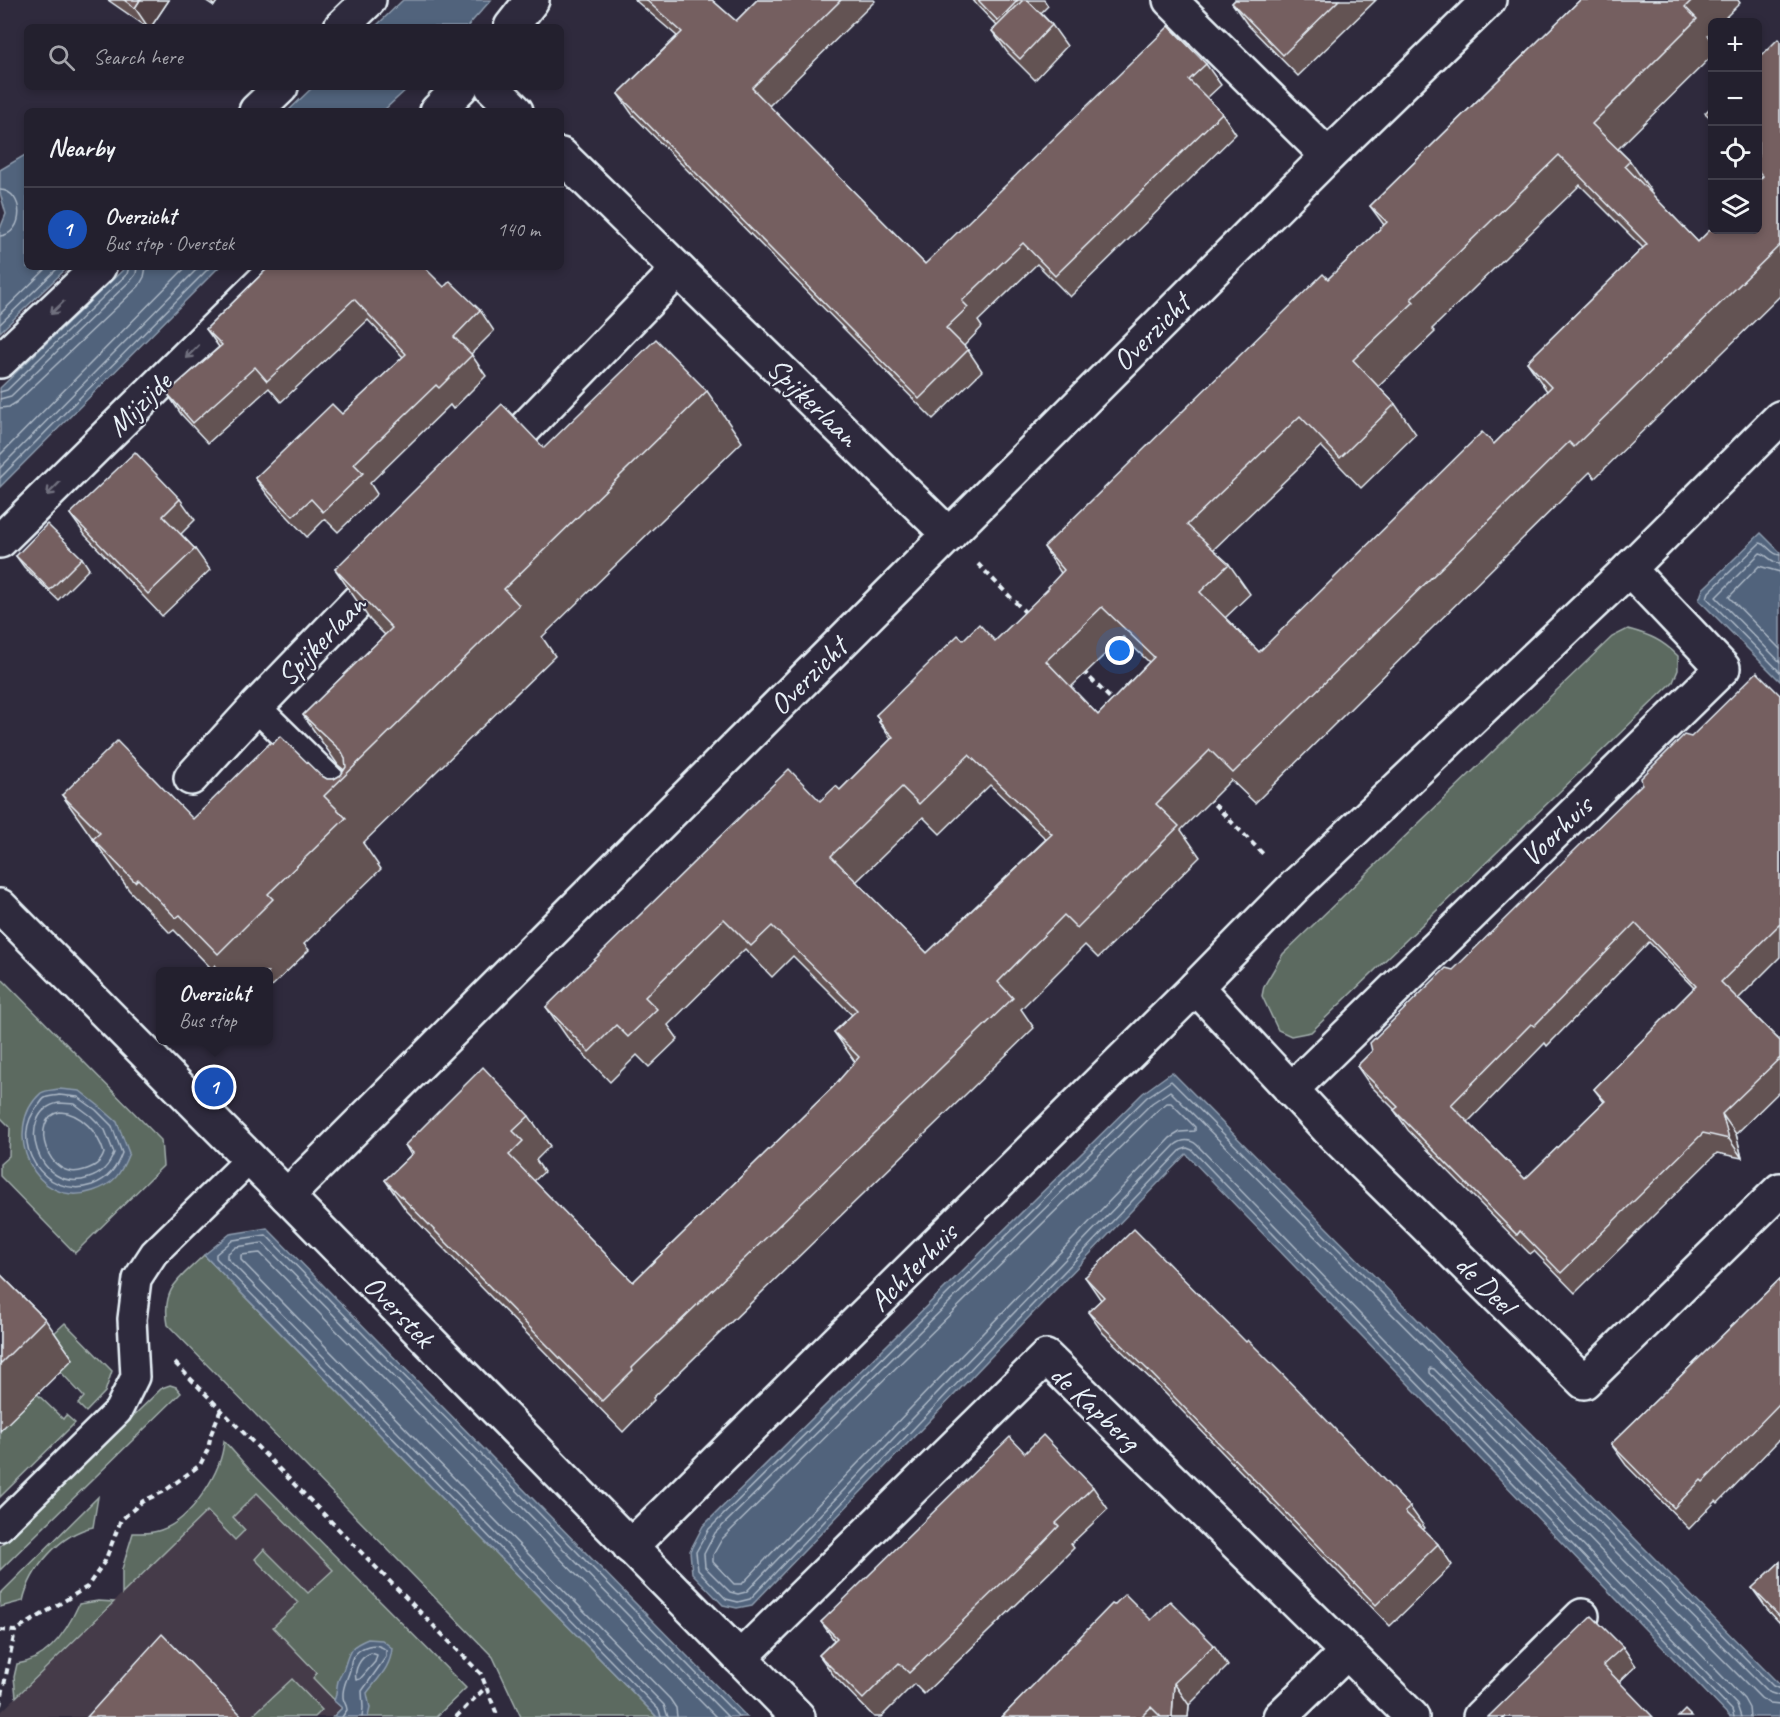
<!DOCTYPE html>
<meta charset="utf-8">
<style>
body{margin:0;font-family:Caveat,sans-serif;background:#2f2d3a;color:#f1f3f6}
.controls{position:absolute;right:18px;top:18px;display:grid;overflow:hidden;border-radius:9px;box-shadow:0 3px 9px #0003}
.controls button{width:54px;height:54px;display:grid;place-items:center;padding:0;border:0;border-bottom:2px solid #403e4a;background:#23202e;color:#f1f3f6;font:30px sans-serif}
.you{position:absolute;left:1120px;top:651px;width:21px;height:21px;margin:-15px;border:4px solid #fff;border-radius:50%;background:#1a73e8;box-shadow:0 0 0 9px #1a73e833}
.badge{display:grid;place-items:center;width:39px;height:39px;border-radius:50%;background:#1a73e8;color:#fff;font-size:20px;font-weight:700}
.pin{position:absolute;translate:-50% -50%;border:3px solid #fff;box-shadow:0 2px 6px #0006}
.popup{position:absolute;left:156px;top:967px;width:117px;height:78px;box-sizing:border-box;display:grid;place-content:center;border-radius:9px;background:#23202e;filter:drop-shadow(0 2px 4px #0005);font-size:20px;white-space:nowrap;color:#a3a3aa}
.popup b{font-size:22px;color:#f1f3f6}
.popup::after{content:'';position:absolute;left:50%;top:100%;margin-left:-12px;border:12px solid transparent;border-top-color:#23202e}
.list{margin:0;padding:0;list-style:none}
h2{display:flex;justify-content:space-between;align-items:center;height:78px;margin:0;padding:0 24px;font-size:26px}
h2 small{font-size:20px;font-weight:400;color:#a3a3aa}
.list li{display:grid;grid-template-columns:39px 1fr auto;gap:18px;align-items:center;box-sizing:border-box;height:84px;padding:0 24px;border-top:2px solid #403e4a}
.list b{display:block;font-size:22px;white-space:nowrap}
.list p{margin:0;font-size:20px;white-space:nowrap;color:#a3a3aa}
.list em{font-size:20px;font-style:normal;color:#a3a3aa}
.icon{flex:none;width:33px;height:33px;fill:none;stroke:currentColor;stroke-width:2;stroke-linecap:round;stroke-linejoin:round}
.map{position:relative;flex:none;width:1780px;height:1717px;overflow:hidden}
.search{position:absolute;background:#23202e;box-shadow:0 3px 9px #0003;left:24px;top:24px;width:540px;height:66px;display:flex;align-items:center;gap:15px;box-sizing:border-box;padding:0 21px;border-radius:9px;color:#a3a3aa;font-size:22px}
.panel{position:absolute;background:#23202e;box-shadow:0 3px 9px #0003;left:24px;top:108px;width:540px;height:162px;border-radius:9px}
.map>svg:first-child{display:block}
.built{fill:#443a48}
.green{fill:#5b6a60;stroke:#a2aeac;stroke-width:1.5}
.water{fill:#51637c;stroke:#8d9cae;stroke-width:1.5}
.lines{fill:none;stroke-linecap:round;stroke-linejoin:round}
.shore{stroke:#acb8c6;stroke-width:1.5}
.service-casing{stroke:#e8f1f8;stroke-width:32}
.minor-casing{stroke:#e8f1f8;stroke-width:38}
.tertiary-casing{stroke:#e8f1f8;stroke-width:38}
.path{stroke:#e8f1f8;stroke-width:4;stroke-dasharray:6 4.5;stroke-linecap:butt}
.service{stroke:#2f2a3d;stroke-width:27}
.minor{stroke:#2f2a3d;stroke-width:33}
.tertiary{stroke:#2f2a3d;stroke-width:33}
.wall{fill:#645253;stroke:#e8f1f8;stroke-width:1.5;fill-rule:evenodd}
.shaded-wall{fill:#514244;stroke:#e8f1f8;stroke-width:1.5}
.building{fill:#745f61;stroke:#e8f1f8;stroke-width:1.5;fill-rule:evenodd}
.oneway{stroke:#70707e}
.labels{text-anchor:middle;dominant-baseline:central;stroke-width:4.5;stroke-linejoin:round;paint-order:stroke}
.street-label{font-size:30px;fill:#e8f1f8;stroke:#2f2a3d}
</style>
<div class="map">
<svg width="1780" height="1717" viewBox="0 0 1780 1717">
<rect width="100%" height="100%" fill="#2f2a3d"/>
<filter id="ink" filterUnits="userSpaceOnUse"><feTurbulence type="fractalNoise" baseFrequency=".0167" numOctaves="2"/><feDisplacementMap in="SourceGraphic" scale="12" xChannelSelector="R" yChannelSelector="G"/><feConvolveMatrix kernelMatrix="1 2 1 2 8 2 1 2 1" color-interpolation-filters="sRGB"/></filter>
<g filter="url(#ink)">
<polygon class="built" points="249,1469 466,1688 436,1717 0,1717 0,1713"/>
<g class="green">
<path d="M 1628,629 C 1650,635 1662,640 1678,656 L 1678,670 L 1673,682 L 1311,1032 L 1291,1036 L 1278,1030 L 1262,996 L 1264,986 L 1283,954 L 1612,637 Z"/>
<polygon points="0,977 161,1140 163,1166 75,1253 0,1176 0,1164 9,1156 10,1127 0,1117"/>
<path d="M 204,1255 L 657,1717 L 521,1717 L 493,1657 L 168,1325 C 161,1287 180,1279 204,1255 Z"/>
<polygon points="65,1323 112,1371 105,1392 86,1412 78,1404 84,1397 58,1369 50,1337"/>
<polygon points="170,1385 176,1387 181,1393 0,1570 0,1546 162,1388"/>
<polygon points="35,1392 63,1419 66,1415 75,1423 0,1497 0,1427"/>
<path d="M 224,1441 L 249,1469 L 466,1688 L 436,1717 L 333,1717 L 342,1708 L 313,1678 L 317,1673 L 273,1627 L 298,1603 L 255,1559 L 264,1549 L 308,1593 L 333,1570 L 257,1493 L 233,1517 L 245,1530 L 235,1540 L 207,1511 L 122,1594 L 122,1569 L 133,1533 C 143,1533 151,1534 161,1530 C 191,1520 222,1472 224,1441 Z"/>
<path d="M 98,1497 L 93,1527 C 60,1534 30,1569 23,1601 L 0,1607 L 0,1594 Z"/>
<path d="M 98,1601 L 114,1602 L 16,1697 L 14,1677 L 17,1664 C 48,1660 67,1631 79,1604 Z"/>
<polygon points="292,1679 322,1710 315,1717 251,1717"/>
</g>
<g class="water">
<polygon points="403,0 491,0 467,27 375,27"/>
<polygon points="313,87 409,87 383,111 288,111"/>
<polygon points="25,155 27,156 27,267 68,267 0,332 0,229 6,214 0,193 0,170"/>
<polygon points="126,267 219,267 0,487 0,388"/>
<polygon points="1761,533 1780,552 1780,681 1699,600 1703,589"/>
<polygon points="1172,1072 1780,1685 1780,1717 1730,1717 1186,1154 752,1605 737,1608 723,1605 692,1573 690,1551 703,1526 1143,1093"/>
<path d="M 59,1089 L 80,1091 L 99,1106 L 117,1122 L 129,1153 C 121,1173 115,1184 93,1191 C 34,1211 0,1129 41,1093 C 45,1090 53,1090 59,1089 Z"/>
<polygon points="267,1228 747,1717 657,1717 204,1255 230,1234"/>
<path d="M 368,1639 L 382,1640 L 392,1648 C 391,1667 378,1678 367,1693 L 370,1708 L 368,1717 L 333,1717 L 342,1708 L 334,1701 C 337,1694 336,1689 338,1681 C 339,1677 343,1672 344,1668 C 350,1650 349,1647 368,1639 Z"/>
</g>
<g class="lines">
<g class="shore">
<path d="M 0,190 C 25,191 25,234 0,236"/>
<polyline points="0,314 48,267"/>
<polyline points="0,324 59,267"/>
<polyline points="0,392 7,390 127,274 129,267"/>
<polyline points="0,399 11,396 132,279 136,274 137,267"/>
<polyline points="0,408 9,407 17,402 139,286 144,277 146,267"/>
<polyline points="0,455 186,267"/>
<polyline points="0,468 199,267"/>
<polyline points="0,478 210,267"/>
<path d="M 1780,555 C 1771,555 1768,544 1760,543 L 1709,592 L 1707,598 L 1780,672"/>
<path d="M 1780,563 C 1771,563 1767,554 1760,553 L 1716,597 L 1780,662"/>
<polyline points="1780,572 1759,566 1729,597 1780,649"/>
<path d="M 59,1095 L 78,1097 L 96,1110 L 112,1126 L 122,1153 C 116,1169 108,1179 92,1185 C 44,1201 6,1140 39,1105 C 41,1102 43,1099 45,1098 C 49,1096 55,1096 59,1095 Z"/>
<path d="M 59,1103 L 75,1104 L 91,1116 L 105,1130 L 114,1153 C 109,1166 102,1174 89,1178 C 37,1196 13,1111 59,1103 Z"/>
<polygon points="1167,1103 1171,1103 1195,1127 1195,1131 1180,1132 1170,1138 742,1584 734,1584 713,1562 713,1555 722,1539 1158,1110"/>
<path d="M 60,1112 C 82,1113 98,1133 104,1153 C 101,1163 94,1167 84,1170 C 47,1183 28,1117 60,1112 Z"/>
<path d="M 371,1653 L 377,1655 L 375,1662 L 360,1679 L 356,1680 C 354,1669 360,1657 371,1653 Z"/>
<path d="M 342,1717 L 347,1710 C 347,1704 343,1702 343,1697 C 342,1687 347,1680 350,1670 C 351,1665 350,1661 353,1657 C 361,1646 375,1641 386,1650 L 386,1657 L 362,1691 L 363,1708 L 362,1717"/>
<polyline points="661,1717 659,1710 216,1258 216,1254 233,1240 266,1235 739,1717"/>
<polyline points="668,1717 664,1705 227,1258 227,1254 236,1247 263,1243 728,1717"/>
<polyline points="677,1717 676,1708 670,1699 241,1260 241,1255 260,1253 716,1717"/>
<polyline points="1734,1717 1732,1710 1192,1150 1187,1148 1181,1150 750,1599 738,1602 726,1599 698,1570 696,1552 709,1529 1147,1097 1171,1081 1773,1686 1780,1689"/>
<path d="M 1741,1717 L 1737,1705 L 1197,1145 C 1190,1139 1183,1139 1175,1145 L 746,1592 L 738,1594 L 730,1592 L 705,1567 L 704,1554 L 715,1533 L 1152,1103 L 1170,1091 L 1768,1692 L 1780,1696"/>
<polyline points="1750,1717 1749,1708 1744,1699 1430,1373 1430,1368 1434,1369 1761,1698 1770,1704 1780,1705"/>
</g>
<g class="service-casing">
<g id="service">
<polyline points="256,707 356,805"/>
<polyline points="0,1527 118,1411 135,1377 132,1319 137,1279 154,1253 250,1159"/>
</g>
</g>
<g class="minor-casing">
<g id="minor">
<polyline points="1170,0 1328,156"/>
<polyline points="341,27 369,0"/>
<polyline points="511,27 532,0"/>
<polyline points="492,87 516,111"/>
<polyline points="256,111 281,87"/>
<polyline points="437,111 461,87"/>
<polyline points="561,155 949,535"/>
<polyline points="0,361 99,267"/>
<polyline points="493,461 678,270"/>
<polyline points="0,541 278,267"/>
<polyline points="191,778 256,707 389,569"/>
<polyline points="1196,987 1329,1130 1584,1382 1780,1190"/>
<polyline points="1291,1090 1723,668 1629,569"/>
<polyline points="287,1196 798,1717"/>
<polyline points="630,1547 1196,987 1295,886 1629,569 1780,418"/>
<polyline points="1347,1652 1412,1717"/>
<polyline points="740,1658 1046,1357 1347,1652 1280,1717"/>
<polyline points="1480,1717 1582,1616"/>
</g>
</g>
<g class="tertiary-casing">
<polyline id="tertiary" points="0,906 287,1196 1328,156 1489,0"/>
</g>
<g class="path">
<polyline points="978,564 1027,614"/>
<polyline points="1083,671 1116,704"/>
<polyline points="1207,797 1265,856"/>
<polyline points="175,1363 481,1674 498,1717"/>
<polyline points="0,1630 15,1631 87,1587 105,1561 121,1520 143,1501 163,1492 200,1465 208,1449 211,1434 221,1409"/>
<polyline points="0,1705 15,1631"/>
<polyline points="456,1717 486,1687"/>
</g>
<use href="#service" class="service"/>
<use href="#minor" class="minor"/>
<use href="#tertiary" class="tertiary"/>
</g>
<g class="wall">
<polygon points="108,0 169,0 151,27 147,27"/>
<polygon points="205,0 218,0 214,6"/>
<polygon points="635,0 712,0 736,21 757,0 874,0 875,1 769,106 925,264 1206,64 1221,85 1207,98 1222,113 1236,134 1070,297 1037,264 978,321 982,327 964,346 968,350 982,371 933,419 632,114 618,94 677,36"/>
<polygon points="973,0 1044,0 1048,6 1041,13 1052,25 1067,46 1035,80 1007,52 992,31 997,26 977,5"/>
<polygon points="1235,0 1376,0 1298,76 1247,24 1232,3"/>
<path d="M 1580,0 L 1738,0 L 1740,3 L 1721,22 L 1713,22 L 1713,31 L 1708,35 L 1713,42 L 1713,55 L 1618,149 L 1630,161 L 1651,191 L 1650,192 L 1698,242 L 1759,180 L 1758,179 L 1758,59 L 1780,41 L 1780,296 L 1595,478 L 1590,472 L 1255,803 L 1231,780 L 1181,830 L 1200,857 L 1098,958 L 1085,945 L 1021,1009 L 1034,1028 L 653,1398 L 654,1400 L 623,1432 L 406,1210 L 385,1180 L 411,1155 L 405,1145 L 529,1116 L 550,1146 L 536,1160 L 544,1172 L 534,1181 L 633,1282 L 834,1086 L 855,1062 L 834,1032 L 852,1015 L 793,956 L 772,977 L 745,949 L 668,1025 L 678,1039 L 649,1067 L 637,1055 L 610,1082 L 567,1037 L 546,1007 L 820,801 L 840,790 L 891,739 L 879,722 L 880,721 L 876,715 L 963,640 L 995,641 L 1049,589 L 1061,573 L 1044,547 L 1328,279 L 1384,225 L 1370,206 ZM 1580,185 L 1643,248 L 1527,362 L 1547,391 L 1494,444 L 1259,652 L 1225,618 L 1250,594 L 1229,564 L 1213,550 L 1321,446 L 1361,488 L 1416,434 L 1395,404 L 1378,387 L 1435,332 L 1432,329 ZM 1123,637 L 1149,662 L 1098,715 L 1071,687 ZM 990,785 L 1046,839 L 927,953 L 856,882 L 923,817 L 940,834 Z"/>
<polygon points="269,267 444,287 480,310 494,331 471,354 486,376 453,409 450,405 370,483 377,494 338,532 325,519 307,537 270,498 255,478 342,414 403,357 368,320 281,402 269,388 208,443 181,414 167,393 219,347 206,329"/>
<polygon points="707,391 742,442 542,637 555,656 363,843 381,869 304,944 309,950 268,990 268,972 221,972 215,965 212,969 174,930 170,933 129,890 62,795 193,819 320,775 327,779 334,779 341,775 344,770 338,765 303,715 385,635 370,620 335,569 544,448"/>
<polygon points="180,499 195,520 181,534 195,549 210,570 162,616 85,535 70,514"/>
<polygon points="16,556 82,558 89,569 58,600 24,567"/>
<path d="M 1780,695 L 1780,957 L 1738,999 L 1780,1041 L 1780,1091 L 1736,1134 L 1742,1158 L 1717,1153 L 1575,1293 L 1534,1251 L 1530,1254 L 1408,1130 L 1394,1110 L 1395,1110 L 1370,1085 L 1357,1066 L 1691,737 ZM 1649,942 L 1694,988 L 1594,1089 L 1604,1102 L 1525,1179 L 1468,1122 L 1545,1043 L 1547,1046 Z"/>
<polygon points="0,1274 45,1319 73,1359 0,1431"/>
<polygon points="1085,1277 1246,1342 1410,1507 1425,1528 1423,1530 1438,1544 1452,1565 1390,1626 1163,1391 1103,1333 1088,1312 1101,1300"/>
<polygon points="1780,1279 1780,1439 1718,1503 1716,1501 1689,1529 1626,1465 1611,1444"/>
<polygon points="1025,1453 1093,1487 1108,1509 1071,1544 1074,1548 1054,1568 924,1694 914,1684 881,1717 874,1717 834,1676 819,1655 834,1640 821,1622"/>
<polygon points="1780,1562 1780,1623 1767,1609 1752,1588"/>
<polygon points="1114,1605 1214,1645 1228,1666 1189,1705 1188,1717 1002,1717"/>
<polygon points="1623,1647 1636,1666 1619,1682 1488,1717"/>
</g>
<g class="shaded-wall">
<polygon points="140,0 169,0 151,27 148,27 135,8"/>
<polygon points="210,0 218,0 214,6"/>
<polygon points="1722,1114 1736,1134 1742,1158 1729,1139"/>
<polygon points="1174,1683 1189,1705 1188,1717 1172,1717"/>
</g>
<g class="building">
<polygon points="124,0 140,0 135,8"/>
<polygon points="646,0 712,0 736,21 757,0 841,0 752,88 925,264 1169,26 1206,64 1189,80 1222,113 1055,276 1023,243 962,301 968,307 946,328 968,350 919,399 618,94 682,32"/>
<polygon points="978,0 1018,0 998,21"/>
<polygon points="1023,0 1027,0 1052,25 1020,59 992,31"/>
<polygon points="1235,0 1339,0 1283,55 1232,3"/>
<path d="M 1580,0 L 1692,0 L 1685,7 L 1697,19 L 1592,124 L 1630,161 L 1625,166 L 1698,242 L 1713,227 L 1713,230 L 1758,230 L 1758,182 L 1763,176 L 1758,171 L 1758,59 L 1778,39 L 1780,41 L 1780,245 L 1574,447 L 1569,442 L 1233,773 L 1210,750 L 1156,804 L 1179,826 L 1077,928 L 1064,915 L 998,982 L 1013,998 L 632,1368 L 633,1370 L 602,1401 L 385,1180 L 413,1153 L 405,1145 L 483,1067 L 529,1116 L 513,1131 L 523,1141 L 509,1155 L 633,1282 L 834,1086 L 859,1057 L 834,1032 L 857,1010 L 772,926 L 751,946 L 724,919 L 645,997 L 657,1009 L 628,1037 L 616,1025 L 589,1052 L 546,1007 L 789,769 L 820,801 L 836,786 L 840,790 L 893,737 L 879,722 L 881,721 L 876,715 L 958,635 L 963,640 L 979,624 L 995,641 L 1049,588 L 1048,587 L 1064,570 L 1044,547 L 1323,274 L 1328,279 L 1387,222 L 1370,206 ZM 1559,155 L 1647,244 L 1527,362 L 1551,387 L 1494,444 L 1482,432 L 1259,652 L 1200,592 L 1229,564 L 1187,525 L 1300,416 L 1340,458 L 1395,404 L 1353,360 L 1414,302 L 1411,299 ZM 1102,607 L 1154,657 L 1098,715 L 1046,661 ZM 969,755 L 1052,834 L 927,953 L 831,856 L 902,787 L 919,804 Z"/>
<polygon points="1713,105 1713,120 1705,113"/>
<polygon points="269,267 424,267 444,287 450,281 480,310 454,337 472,355 439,388 436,385 354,464 363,473 323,512 311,499 293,516 255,478 332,404 342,414 406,354 354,299 267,381 255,367 193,423 167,393 222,345 206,329"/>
<polygon points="656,339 707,391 504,589 519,605 324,796 346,818 268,894 273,899 218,954 180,915 176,918 138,879 135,882 93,839 100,833 62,795 117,741 193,819 271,742 273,744 280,736 320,775 327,779 334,779 341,775 346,767 345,758 342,752 303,715 392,628 335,569 502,404 544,448"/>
<polygon points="135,452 180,499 163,516 195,549 148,594 70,514"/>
<polygon points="47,524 82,558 50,590 16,556"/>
<path d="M 1757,672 L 1780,695 L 1780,924 L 1721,982 L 1780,1041 L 1780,1058 L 1722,1114 L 1729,1139 L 1703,1133 L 1561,1273 L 1520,1231 L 1517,1235 L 1394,1110 L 1398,1107 L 1357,1066 L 1372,1051 L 1370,1043 L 1446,968 L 1453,970 L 1642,784 L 1641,778 L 1684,735 L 1691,737 ZM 1635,923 L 1696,986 L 1594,1089 L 1605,1101 L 1525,1179 L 1451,1105 L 1531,1024 L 1534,1026 Z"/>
<polygon points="1134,1229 1246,1342 1248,1340 1283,1375 1410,1507 1405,1512 1438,1544 1376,1605 1148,1370 1088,1312 1104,1297 1085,1277"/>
<polygon points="0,1274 45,1319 0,1364"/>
<polygon points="1780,1279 1780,1403 1703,1482 1701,1480 1674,1508 1611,1444"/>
<polygon points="1043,1435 1093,1487 1056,1523 1059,1526 1039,1547 909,1673 899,1663 863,1699 819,1655 837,1638 821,1622 1010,1437 1025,1453"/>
<polygon points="1780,1562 1780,1617 1752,1588"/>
<polygon points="1125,1594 1151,1620 1170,1601 1214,1645 1174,1683 1172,1717 1161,1717 1151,1707 1141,1717 1002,1717 1112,1604 1114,1605"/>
<polygon points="1592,1616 1623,1647 1603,1665 1653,1717 1488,1717"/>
<polygon points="162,1634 243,1717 87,1717"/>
<polygon points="1685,1710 1692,1717 1678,1717"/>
</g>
<defs><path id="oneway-shaft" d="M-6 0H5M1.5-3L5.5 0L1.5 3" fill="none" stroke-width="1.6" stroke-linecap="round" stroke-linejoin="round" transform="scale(1.5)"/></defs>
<g class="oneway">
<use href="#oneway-shaft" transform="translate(57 308) rotate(136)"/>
<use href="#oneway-shaft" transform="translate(192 352) rotate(135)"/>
<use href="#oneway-shaft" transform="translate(53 489) rotate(135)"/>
</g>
</g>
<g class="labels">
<g class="street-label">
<text transform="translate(1151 332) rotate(-45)">Overzicht</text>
<text transform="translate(813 402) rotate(44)">Spijkerlaan</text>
<text transform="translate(139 404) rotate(-45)">Mijzijde</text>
<text transform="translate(321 640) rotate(-46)">Spijkerlaan</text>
<text transform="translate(808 676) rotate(-45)">Overzicht</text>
<text transform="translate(1556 831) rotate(-44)">Voorhuis</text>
<text transform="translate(913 1267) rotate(-45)">Achterhuis</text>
<text transform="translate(1485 1284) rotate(45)">de Deel</text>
<text transform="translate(399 1311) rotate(46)">Overstek</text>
<text transform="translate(1095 1407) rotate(43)">de Kapberg</text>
</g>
</g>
</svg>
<div class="controls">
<button>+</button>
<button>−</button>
<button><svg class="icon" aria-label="locate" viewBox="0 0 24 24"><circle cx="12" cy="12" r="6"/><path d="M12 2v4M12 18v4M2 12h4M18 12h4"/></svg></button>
<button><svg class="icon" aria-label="layers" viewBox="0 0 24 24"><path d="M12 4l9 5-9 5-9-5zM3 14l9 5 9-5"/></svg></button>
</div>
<div class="you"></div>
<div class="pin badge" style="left:214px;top:1087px;background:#1a4fb4">1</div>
<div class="popup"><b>Overzicht</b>Bus stop</div>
<div class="search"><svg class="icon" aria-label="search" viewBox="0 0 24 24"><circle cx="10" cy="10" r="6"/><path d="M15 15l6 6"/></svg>Search here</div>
<section class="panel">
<h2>Nearby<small></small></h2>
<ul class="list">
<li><span class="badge" style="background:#1a4fb4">1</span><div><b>Overzicht</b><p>Bus stop · Overstek</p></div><em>140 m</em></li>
</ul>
</section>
</div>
